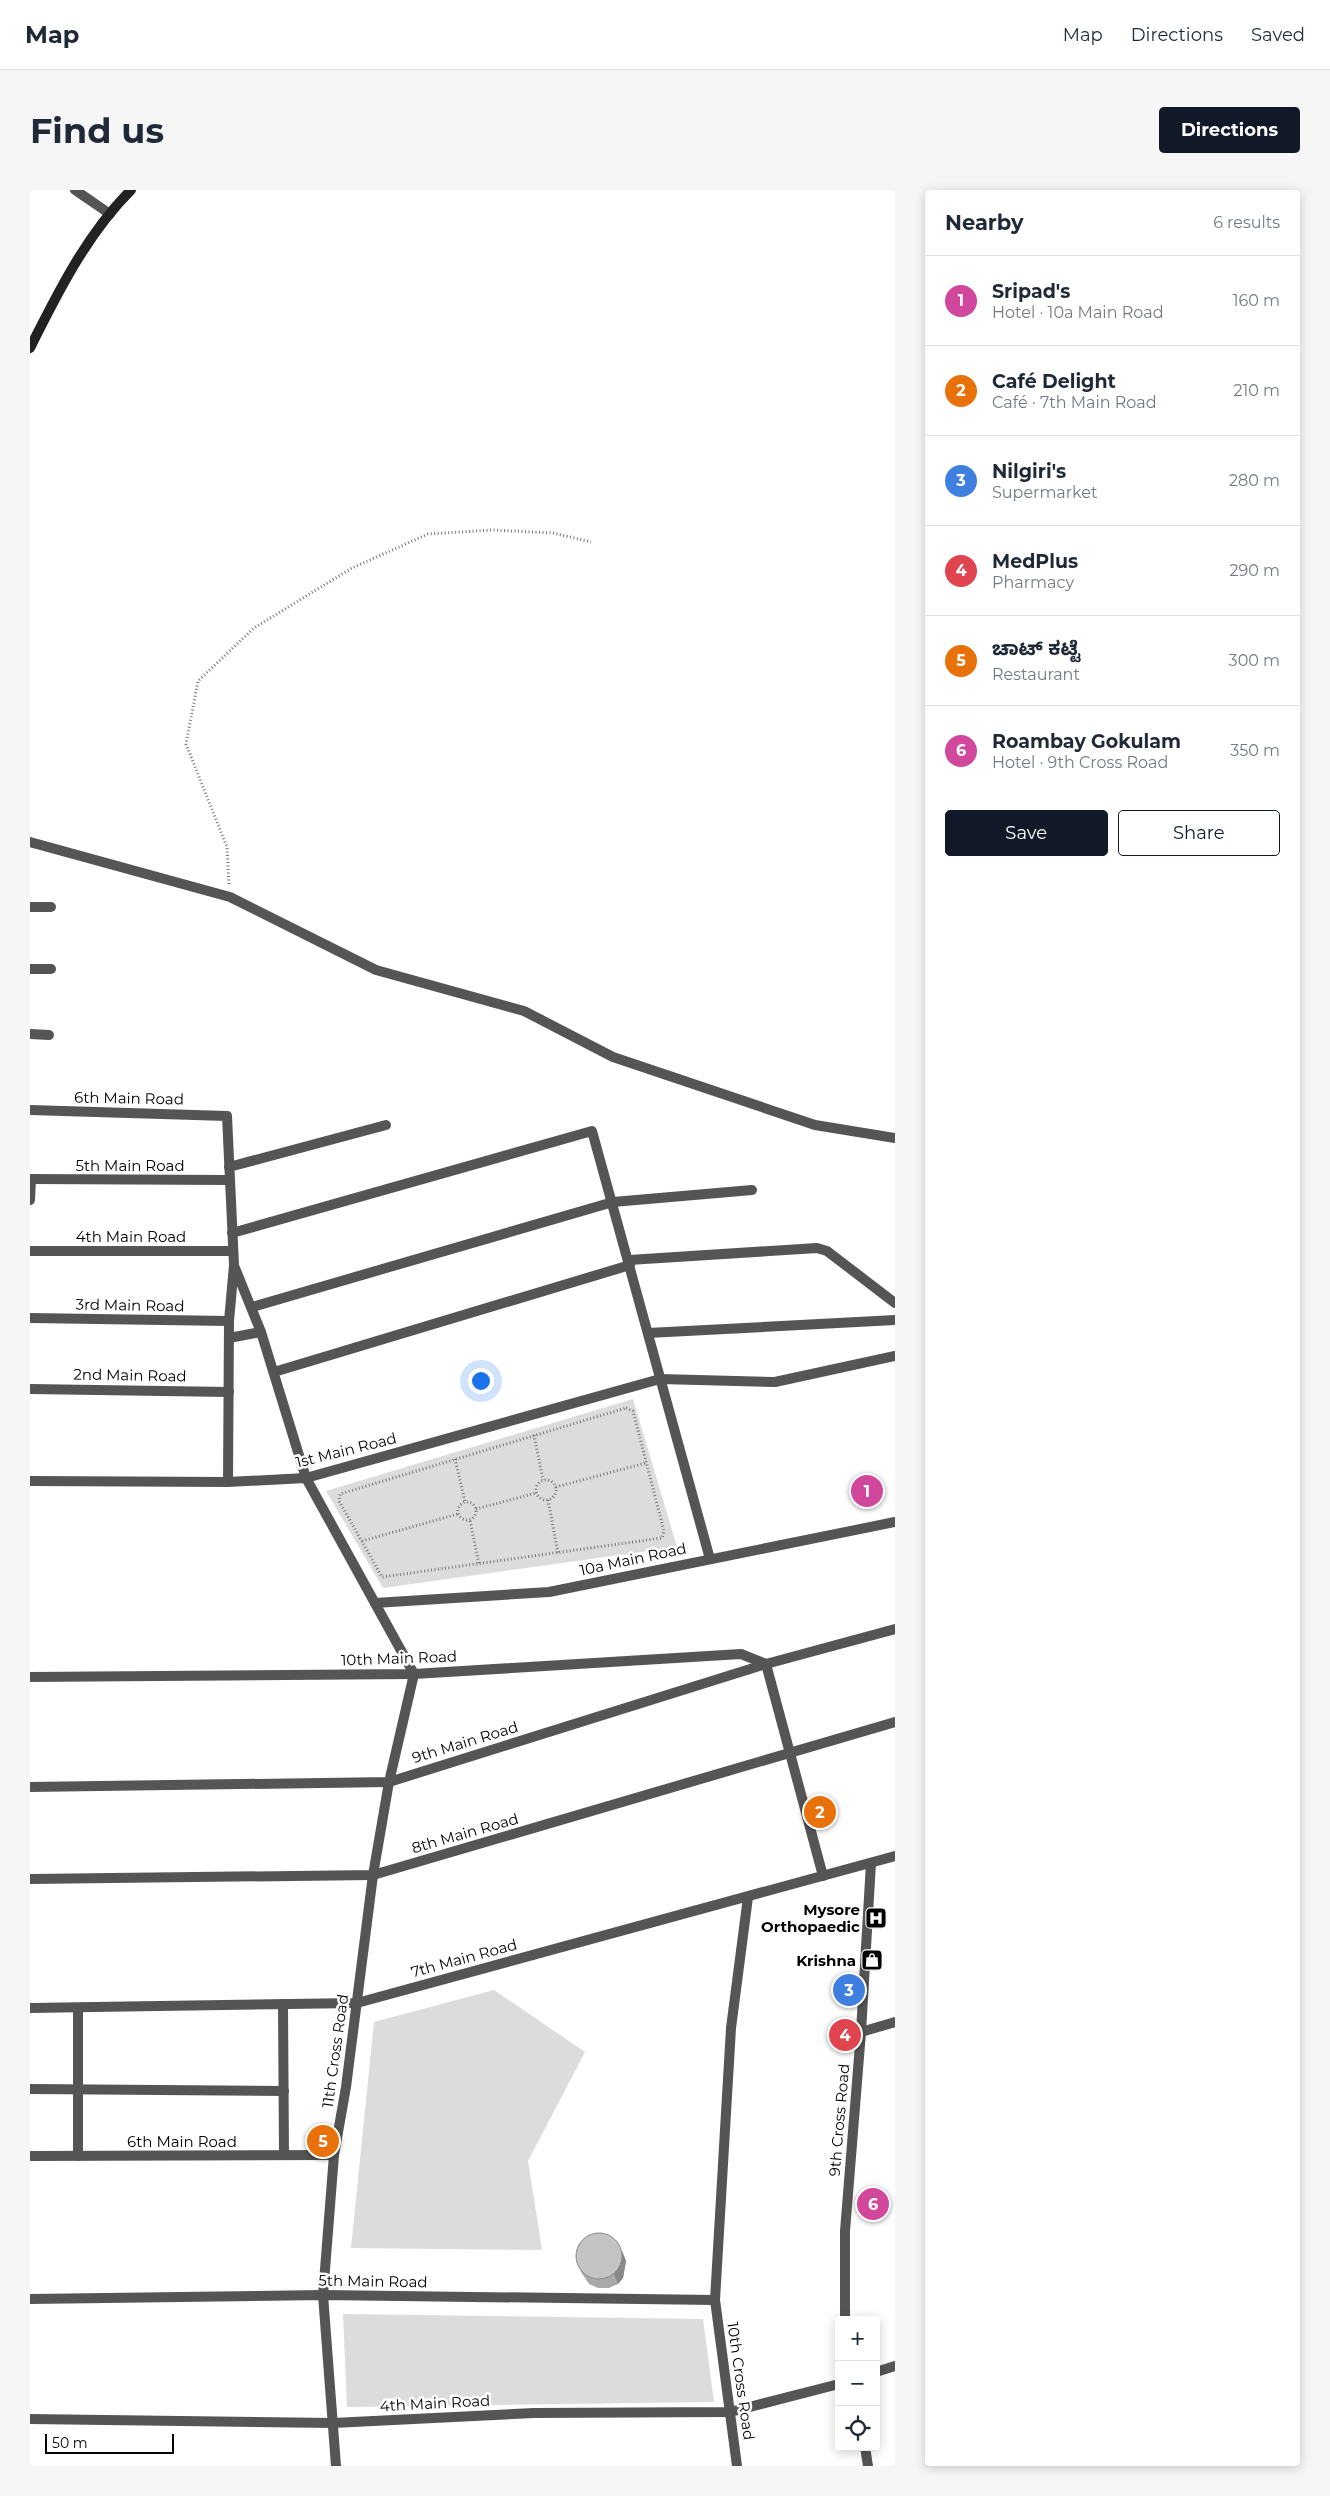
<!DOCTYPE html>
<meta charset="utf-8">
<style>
body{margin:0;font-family:Montserrat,"Noto Sans Kannada",sans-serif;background:#f6f6f7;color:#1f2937}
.controls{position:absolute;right:15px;bottom:15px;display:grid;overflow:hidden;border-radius:5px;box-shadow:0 2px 12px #0003}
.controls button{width:45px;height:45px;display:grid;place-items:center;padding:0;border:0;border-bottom:1px solid #e0e1e3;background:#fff;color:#1f2937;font:25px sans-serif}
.scale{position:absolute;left:15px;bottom:12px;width:129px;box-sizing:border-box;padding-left:5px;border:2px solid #000;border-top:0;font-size:14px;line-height:18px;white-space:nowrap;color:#000;-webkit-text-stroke:4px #fff;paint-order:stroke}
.you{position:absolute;left:450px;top:1190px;width:18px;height:18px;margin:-12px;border:4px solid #fff;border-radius:50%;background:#1a73e8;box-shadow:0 0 0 8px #1a73e833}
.badge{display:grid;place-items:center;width:32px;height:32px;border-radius:50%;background:#111827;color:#fff;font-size:16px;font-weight:700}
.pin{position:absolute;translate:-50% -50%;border:2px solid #fff;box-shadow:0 1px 5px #0006}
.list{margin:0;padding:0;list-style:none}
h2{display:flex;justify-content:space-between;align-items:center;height:65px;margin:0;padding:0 20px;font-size:21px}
h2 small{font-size:16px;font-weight:400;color:#747a83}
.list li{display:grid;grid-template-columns:32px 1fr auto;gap:15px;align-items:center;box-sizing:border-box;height:90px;padding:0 20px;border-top:1px solid #e0e1e3}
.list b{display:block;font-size:19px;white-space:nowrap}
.list p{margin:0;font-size:16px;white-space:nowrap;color:#747a83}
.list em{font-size:16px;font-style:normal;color:#747a83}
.actions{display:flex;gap:10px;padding:15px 20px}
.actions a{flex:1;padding:11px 0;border:1px solid #111827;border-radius:5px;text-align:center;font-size:18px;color:#111827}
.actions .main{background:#111827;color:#fff}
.icon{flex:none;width:28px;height:28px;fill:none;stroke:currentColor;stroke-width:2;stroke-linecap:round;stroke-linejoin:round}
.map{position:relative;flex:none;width:865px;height:2276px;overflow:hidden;border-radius:5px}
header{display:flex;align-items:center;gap:30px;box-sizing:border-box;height:70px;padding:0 25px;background:#fff;border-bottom:1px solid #e0e1e3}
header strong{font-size:24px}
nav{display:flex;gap:28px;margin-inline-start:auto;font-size:18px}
.intro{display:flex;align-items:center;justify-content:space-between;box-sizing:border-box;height:120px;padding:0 30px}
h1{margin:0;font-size:35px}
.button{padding:12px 22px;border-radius:5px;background:#111827;color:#fff;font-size:18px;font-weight:700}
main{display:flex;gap:30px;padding:0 30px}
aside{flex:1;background:#fff;border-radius:5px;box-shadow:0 2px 12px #0003}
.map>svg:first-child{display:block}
.green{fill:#dcdcdc}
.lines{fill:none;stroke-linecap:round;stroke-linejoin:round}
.path{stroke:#777;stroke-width:3;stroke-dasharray:1 2.5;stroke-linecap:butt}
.lane{stroke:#555;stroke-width:10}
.street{stroke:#555;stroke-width:10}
.secondary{stroke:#222;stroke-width:10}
.wall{fill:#a9a9a9}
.shaded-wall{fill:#898989}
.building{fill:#c4c4c4;stroke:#898989}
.labels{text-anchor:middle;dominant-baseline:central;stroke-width:5;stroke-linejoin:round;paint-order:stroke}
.street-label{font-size:15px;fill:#000;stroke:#fff}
.poi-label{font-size:15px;font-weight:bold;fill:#000;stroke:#fff;text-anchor:end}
</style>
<header>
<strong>Map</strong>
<nav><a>Map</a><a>Directions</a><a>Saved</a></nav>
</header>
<div class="intro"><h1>Find us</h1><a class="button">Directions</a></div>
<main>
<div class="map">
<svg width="865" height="2276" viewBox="0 0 865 2276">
<rect width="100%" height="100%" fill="#fff"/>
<g class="green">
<polygon points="603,1209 647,1357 353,1398 296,1301"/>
<polygon points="464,1800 555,1862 498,1971 512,2060 321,2058 344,1832"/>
<polygon points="313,2124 673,2129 684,2212 317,2217"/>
</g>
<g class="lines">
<g class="path">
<polyline points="199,694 197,657 156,554 168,491 224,438 322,378 398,344 463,340 523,343 561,352"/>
<polygon points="596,1218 603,1221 634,1341 632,1348 352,1387 309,1311 310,1304"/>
<polyline points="504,1245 513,1290"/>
<polyline points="425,1269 435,1312"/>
<circle cx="516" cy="1300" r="10"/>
<polyline points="526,1297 616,1273"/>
<polyline points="518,1310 528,1363"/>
<circle cx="437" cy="1321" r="9"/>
<polyline points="446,1319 506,1303"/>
<polyline points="440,1331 449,1374"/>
<polyline points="332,1351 428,1324"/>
</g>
<polyline class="lane" points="0,652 200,707 346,780 494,821 583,867 785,935 865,948"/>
<g class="street">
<polyline points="45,0 80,24"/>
<polyline points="0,717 21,717"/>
<polyline points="0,779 21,779"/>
<polyline points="0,844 19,845"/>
<polyline points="0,920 197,926 204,1075 199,1131 198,1292"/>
<polyline points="199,977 356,935"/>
<polyline points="0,989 200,990"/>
<polyline points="0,1010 1,989"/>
<polyline points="202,1043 562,941 680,1369"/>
<polyline points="0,1061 202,1061"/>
<polyline points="599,1070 787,1058 797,1061 865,1113"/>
<polyline points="205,1078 231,1142 276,1288 384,1484"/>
<polyline points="222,1117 583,1012 722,1000"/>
<polyline points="0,1128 199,1131"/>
<polyline points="618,1143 865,1130"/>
<polyline points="199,1148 231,1142"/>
<polyline points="244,1182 600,1075"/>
<polyline points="0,1199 199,1202"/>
<polyline points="0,1291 198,1292 276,1288 630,1189 745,1192 865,1166"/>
<polyline points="345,1413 519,1402 865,1332"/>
<polyline points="0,1487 384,1484 711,1464 736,1474 793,1686"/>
<polyline points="0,1597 359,1592 736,1474 865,1439"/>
<polyline points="0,1689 343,1685 865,1532"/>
<polyline points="253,1814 254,1965"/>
<polyline points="0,1818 327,1813 865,1666"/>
<polyline points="48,1818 48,1966"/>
<polyline points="831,1842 865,1832"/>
<polyline points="0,1899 254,1901"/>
<polyline points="0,1966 304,1965"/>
<polyline points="0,2109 293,2105 685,2110"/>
<polyline points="815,2130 815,2041 831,1842 841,1673"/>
<polyline points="846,2182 865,2176"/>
<polyline points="0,2229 303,2233 504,2223 700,2222 809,2194"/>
<polyline points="835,2257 838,2276"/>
<polyline points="306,2276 293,2105 304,1965 316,1897 343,1685 359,1592 384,1484"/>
<polyline points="707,2276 685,2110 701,1838 718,1707"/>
</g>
<path class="secondary" d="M 0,158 C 28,102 57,44 101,0"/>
</g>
<polygon class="wall" points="592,2061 596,2071 593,2088 588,2094 579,2098 568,2098 559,2094 551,2082 547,2072"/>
<polygon class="shaded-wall" points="592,2061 596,2071 593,2088 588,2094 584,2084"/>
<circle class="building" cx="569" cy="2066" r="23"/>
<defs>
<g id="hospital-square" transform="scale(1.125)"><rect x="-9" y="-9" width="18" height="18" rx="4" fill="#000" stroke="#fff"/><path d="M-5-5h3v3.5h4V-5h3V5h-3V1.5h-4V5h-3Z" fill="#fff"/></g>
<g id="shop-square" transform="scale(1.125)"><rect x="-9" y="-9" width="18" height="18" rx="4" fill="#000" stroke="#fff"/><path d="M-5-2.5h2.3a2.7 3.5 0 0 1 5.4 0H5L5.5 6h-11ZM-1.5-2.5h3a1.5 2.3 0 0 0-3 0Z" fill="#fff"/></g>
</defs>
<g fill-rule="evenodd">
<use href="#hospital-square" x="846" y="1728"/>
<use href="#shop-square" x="842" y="1770"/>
</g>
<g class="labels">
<g class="street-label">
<text transform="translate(99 908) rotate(1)">6th Main Road</text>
<text x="100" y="975">5th Main Road</text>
<text x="101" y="1046">4th Main Road</text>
<text transform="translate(100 1115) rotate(1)">3rd Main Road</text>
<text transform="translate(100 1185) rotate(1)">2nd Main Road</text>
<text transform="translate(316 1260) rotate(-14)">1st Main Road</text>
<text transform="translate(603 1369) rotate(-12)">10a Main Road</text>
<text transform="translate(369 1468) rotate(-2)">10th Main Road</text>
<text transform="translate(435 1552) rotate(-17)">9th Main Road</text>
<text transform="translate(435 1643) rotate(-16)">8th Main Road</text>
<text transform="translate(434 1768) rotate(-15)">7th Main Road</text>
<text transform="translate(305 1861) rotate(-82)">11th Cross Road</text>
<text transform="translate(809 1930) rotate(-85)">9th Cross Road</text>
<text x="152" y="1951">6th Main Road</text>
<text transform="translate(343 2091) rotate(1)">5th Main Road</text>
<text transform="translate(711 2191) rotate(82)">10th Cross Road</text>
<text transform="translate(405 2213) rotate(-3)">4th Main Road</text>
</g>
<g class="poi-label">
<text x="830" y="1719">Mysore<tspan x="830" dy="17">Orthopaedic</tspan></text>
<text x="826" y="1770">Krishna</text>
</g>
</g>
</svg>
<div class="controls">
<button>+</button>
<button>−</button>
<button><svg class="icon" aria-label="locate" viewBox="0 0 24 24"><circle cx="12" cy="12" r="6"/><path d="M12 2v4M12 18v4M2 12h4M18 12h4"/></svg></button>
</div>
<div class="scale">50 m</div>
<div class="you"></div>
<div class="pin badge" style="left:837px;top:1301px;background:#d1479c">1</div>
<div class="pin badge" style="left:790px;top:1622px;background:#e8710a">2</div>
<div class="pin badge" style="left:819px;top:1800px;background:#3f7fe0">3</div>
<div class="pin badge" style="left:815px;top:1845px;background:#e0444e">4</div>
<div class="pin badge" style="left:293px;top:1951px;background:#e8710a">5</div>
<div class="pin badge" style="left:843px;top:2014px;background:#d1479c">6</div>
</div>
<aside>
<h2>Nearby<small>6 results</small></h2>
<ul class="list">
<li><span class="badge" style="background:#d1479c">1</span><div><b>Sripad's</b><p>Hotel · 10a Main Road</p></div><em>160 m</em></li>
<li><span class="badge" style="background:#e8710a">2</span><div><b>Café Delight</b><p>Café · 7th Main Road</p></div><em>210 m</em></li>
<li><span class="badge" style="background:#3f7fe0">3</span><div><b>Nilgiri's</b><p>Supermarket</p></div><em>280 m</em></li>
<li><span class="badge" style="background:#e0444e">4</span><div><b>MedPlus</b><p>Pharmacy</p></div><em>290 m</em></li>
<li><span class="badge" style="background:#e8710a">5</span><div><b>ಚಾಟ್ ಕಟ್ಟೆ</b><p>Restaurant</p></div><em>300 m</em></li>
<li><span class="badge" style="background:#d1479c">6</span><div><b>Roambay Gokulam</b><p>Hotel · 9th Cross Road</p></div><em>350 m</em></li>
</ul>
<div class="actions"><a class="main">Save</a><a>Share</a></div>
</aside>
</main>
